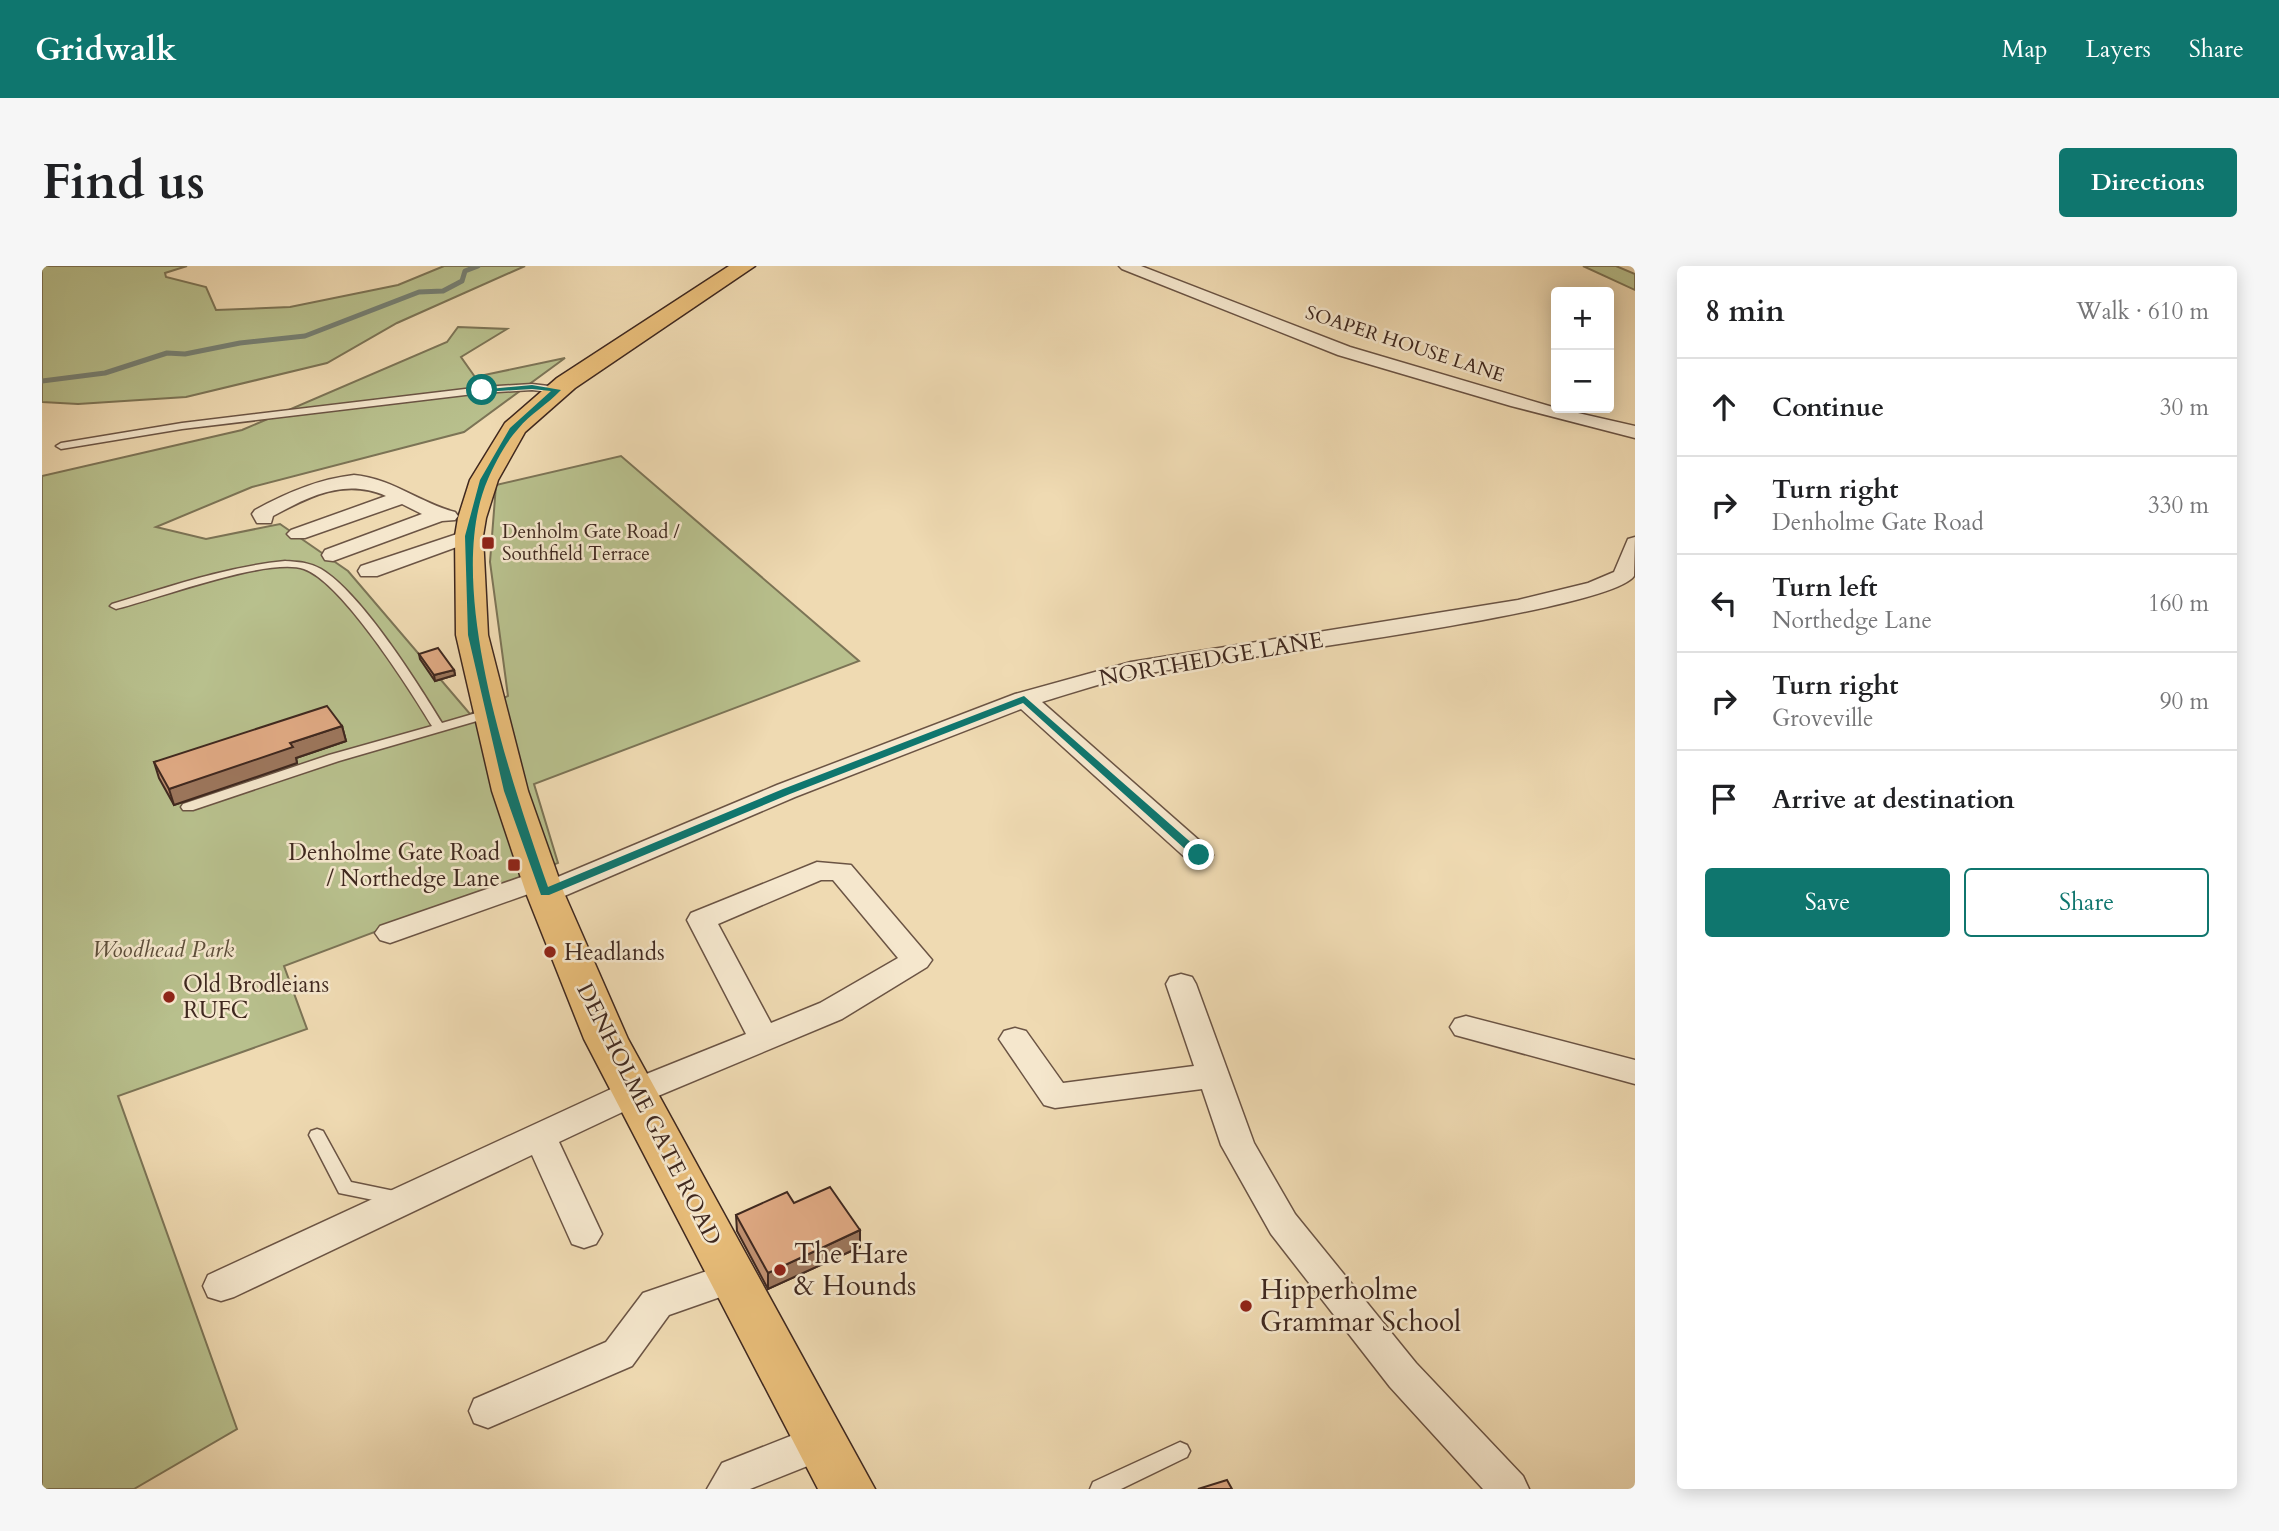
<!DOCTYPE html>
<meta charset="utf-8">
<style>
body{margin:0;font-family:Cardo,serif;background:#f6f6f6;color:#202124}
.controls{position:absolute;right:21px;top:21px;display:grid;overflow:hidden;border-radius:7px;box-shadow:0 4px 18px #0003}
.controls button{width:63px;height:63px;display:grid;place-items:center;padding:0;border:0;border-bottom:2px solid #e0e0e0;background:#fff;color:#202124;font:35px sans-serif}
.stop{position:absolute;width:21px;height:21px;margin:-16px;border:5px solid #0f766e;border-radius:50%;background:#fff}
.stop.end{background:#0f766e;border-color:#fff;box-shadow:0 2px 7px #0008}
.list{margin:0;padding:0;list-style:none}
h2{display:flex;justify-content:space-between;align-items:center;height:91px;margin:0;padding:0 28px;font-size:30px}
h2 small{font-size:23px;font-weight:400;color:#757577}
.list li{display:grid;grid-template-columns:46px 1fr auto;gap:21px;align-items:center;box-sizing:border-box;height:98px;padding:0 28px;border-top:2px solid #e0e0e0}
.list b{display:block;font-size:26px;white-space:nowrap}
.list p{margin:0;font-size:23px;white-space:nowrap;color:#757577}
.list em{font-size:23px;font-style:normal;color:#757577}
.actions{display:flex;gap:14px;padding:21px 28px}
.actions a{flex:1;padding:16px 0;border:2px solid #0f766e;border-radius:7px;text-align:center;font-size:24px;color:#0f766e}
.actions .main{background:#0f766e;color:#fff}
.icon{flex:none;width:38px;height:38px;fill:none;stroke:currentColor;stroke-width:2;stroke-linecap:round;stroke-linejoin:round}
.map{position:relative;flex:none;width:1593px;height:1223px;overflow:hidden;border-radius:7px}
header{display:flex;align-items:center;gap:42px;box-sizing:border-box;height:98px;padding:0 35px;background:#0f766e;color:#fff}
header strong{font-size:33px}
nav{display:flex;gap:38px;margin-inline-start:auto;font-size:24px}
.intro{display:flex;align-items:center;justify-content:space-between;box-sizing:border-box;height:168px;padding:0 42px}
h1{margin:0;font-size:49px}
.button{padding:18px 32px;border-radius:7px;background:#0f766e;color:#fff;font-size:24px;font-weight:700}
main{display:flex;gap:42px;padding:0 42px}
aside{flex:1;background:#fff;border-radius:7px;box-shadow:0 4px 18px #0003}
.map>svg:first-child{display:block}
.green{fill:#b8c08d;stroke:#7c7456;stroke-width:2}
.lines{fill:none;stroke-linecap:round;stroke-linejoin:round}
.stream{stroke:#768074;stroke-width:5}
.service-casing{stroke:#6b5444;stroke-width:3}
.minor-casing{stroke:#6b5444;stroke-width:3}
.primary-casing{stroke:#3f281f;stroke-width:3}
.service{fill:#f5e7cd;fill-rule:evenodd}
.minor{fill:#f5e7cd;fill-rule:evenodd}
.primary{fill:#e8bd79;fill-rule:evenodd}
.wall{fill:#c09171;stroke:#3f281f;stroke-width:2}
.shaded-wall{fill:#9c765c;stroke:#3f281f;stroke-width:2}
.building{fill:#dfa983;stroke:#3f281f;stroke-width:2}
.route{fill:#0f766e}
.poi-dot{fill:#8f2418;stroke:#f5e7cd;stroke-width:2.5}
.labels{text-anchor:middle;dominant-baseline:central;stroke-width:5;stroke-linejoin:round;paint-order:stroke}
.far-street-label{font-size:19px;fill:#3f281f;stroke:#f5e7cd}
.far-poi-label{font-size:19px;fill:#3f281f;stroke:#f5e7cd;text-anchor:start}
.street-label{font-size:23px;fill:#3f281f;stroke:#f5e7cd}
.poi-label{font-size:23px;fill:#3f281f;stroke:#f5e7cd;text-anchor:start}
.park-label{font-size:23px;font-style:italic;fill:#5d4e3a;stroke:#f5e7cd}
.near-poi-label{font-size:28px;fill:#3f281f;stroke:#f5e7cd;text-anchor:start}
</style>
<header>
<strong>Gridwalk</strong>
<nav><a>Map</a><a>Layers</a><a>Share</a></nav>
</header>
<div class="intro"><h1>Find us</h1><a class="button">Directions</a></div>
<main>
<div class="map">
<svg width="1593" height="1223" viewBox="0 0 1593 1223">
<rect width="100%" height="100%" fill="#efdab2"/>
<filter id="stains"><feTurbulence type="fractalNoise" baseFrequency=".00286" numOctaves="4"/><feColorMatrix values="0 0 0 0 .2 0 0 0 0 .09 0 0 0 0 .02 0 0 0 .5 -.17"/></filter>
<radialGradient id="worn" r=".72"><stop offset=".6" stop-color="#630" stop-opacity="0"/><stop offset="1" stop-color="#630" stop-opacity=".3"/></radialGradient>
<g class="green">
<polygon points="0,0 145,0 123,7 124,11 164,21 174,44 248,41 356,19 402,0 483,0 355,57 285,97 144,131 36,138 0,136"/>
<polygon points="1541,0 1574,0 1593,8 1593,24"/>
<polygon points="416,61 465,63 419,91 433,111 523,92 422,166 210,221 114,261 164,273 238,258 306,305 428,448 466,430 448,296 454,219 579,190 817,395 492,518 516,597 242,700 265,763 76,830 195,1163 92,1223 0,1223 0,210 200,164 405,76"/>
</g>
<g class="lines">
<polyline class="stream" points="0,115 63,107 125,87 143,88 198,77 263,70 377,26 401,25 420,15 423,5 436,0"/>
<g class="service-casing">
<g id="service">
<polygon points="490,118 515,121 520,124 515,127 490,124 440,127 140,163 19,183 14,180 19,177 140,157 440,121"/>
<path d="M 243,295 C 256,296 267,296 279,303 C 319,327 375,416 400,457 L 448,443 L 454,447 L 452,450 L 297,495 L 151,544 L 141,544 L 139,541 L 141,538 L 287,489 L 390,460 C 368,424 300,316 262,303 C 225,291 115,333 74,343 L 68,340 L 70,338 C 127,321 183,301 243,295 Z"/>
<polygon points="275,863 281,865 309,916 362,927 365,932 362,937 356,939 297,927 267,869 269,865"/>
<polygon points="1138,1176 1145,1179 1148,1185 1145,1191 1079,1223 1048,1223 1051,1216"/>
</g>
</g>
<g class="minor-casing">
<g id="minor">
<polygon points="1077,0 1099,0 1308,81 1514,142 1593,160 1593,172 1469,140 1296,89 1080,3"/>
<path d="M 312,209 C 349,212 378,237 413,246 L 416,250 L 413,254 L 400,255 L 291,295 L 283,294 L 280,289 L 283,284 L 380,248 L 360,238 L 263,272 L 249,272 L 245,268 L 249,264 L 344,230 C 303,212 268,230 231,250 L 229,257 L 215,257 L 210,248 L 213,244 C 244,227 276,213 312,209 Z"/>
<polygon points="427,264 434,266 438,270 434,274 335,310 319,310 316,305 319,300"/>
<path d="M 1593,271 L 1592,310 C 1567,347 1162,395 1092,410 C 1061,416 1030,427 1000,436 L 1167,583 L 1171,589 L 1167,595 L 1157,598 L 1147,595 L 979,443 L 753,531 L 513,634 L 503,636 L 493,634 L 489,627 L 348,677 L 338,674 L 333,667 L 338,660 L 488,608 L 498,605 L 508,608 L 511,613 L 735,519 L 973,428 L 1089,396 L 1476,334 L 1546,317 L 1572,306 L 1586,273 Z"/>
<path d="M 775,596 L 809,599 L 890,694 L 885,701 L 800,753 L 604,835 L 517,876 L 560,968 L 554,978 L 542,982 L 530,978 L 490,889 L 192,1031 L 179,1035 L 166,1031 L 161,1020 L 166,1009 L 582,817 L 704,768 L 645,654 L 649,647 ZM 779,614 L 791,614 L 856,692 L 778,737 L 729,757 L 676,658 Z"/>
<polygon points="1139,708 1150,711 1154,718 1212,877 1253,948 1374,1097 1481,1210 1487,1223 1441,1223 1348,1121 1229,968 1179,879 1160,823 1013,842 1002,839 957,773 962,765 973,762 984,765 1021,817 1152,800 1124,718 1128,711"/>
<polygon points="1424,750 1593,794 1593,818 1413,769 1408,761 1413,753"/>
<polygon points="691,996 704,1000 709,1011 704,1022 627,1049 590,1100 446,1162 432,1157 427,1145 432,1133 564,1076 601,1027"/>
<polygon points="779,1158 793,1163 799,1176 793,1189 708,1223 665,1223 680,1197"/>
</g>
</g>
<g class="primary-casing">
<polygon id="primary" points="687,0 713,0 533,122 483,166 456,214 444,252 441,270 446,369 486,525 522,627 586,773 833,1223 776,1223 542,773 484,627 450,525 414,369 413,270 416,252 428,214 463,157 515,112"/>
</g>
<use href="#service" class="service"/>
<use href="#minor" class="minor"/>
<use href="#primary" class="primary"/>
</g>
<g class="wall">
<polygon points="377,388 412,404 413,409 393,415 378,393"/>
<polygon points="300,460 304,475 254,492 255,497 132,539 117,512 112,496"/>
<polygon points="752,937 818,964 818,981 726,1023 695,965 694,949"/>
</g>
<g class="shaded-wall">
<polygon points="412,404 413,409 393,415 392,409"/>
<polygon points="300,460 304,475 254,492 255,497 132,539 127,523 248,477"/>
<polygon points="818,964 818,981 726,1023 726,1007"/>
</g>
<g class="building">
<polygon points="396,382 412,404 392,409 377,388"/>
<polygon points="285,440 300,460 248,477 251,481 127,523 112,496"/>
<polygon points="788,921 818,964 726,1007 694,949 745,926 752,937"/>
<polygon points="1185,1214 1190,1223 1156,1223"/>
</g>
<path class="route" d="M 490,119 L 519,124 C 506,138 488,148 476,163 C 464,176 453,197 446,213 C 400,318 470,517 506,621 L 741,523 L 982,430 L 1161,587 L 1161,592 L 1153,592 L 981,437 L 748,528 L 507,629 L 499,629 L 462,525 L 426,369 L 423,270 L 438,214 L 468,162 L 509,125 L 490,123 L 440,126 L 437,124 Z"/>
<g class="poi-dot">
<rect x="439" y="270" width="14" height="14" rx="3.5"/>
<rect x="465" y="592" width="14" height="14" rx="3.5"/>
<circle cx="508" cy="686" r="7"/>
<circle cx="127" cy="731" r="7"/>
<circle cx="738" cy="1004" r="7"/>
<circle cx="1204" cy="1040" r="7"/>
</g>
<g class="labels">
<g class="far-street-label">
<text transform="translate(1363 78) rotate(18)">SOAPER HOUSE LANE</text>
</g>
<g class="far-poi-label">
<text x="460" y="266">Denholm Gate Road /<tspan x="460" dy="22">Southfield Terrace</tspan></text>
</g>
<g class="street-label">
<text transform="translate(1169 393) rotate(-10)">NORTHEDGE LANE</text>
<text transform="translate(607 848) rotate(63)">DENHOLME GATE ROAD</text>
</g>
<g class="poi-label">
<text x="458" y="586" text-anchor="end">Denholme Gate Road<tspan x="458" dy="26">/ Northedge Lane</tspan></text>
<text x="522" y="686">Headlands</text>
<text x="141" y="718">Old Brodleians<tspan x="141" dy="26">RUFC</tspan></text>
</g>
<g class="park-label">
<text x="121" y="683">Woodhead Park</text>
</g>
<g class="near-poi-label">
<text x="752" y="988">The Hare<tspan x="752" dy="32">&amp; Hounds</tspan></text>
<text x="1218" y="1024">Hipperholme<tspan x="1218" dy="32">Grammar School</tspan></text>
</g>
</g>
<rect width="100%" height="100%" filter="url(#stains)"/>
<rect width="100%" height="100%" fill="url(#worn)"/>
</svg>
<div class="controls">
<button>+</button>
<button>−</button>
</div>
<div class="stop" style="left:440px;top:124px"></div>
<div class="stop end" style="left:1157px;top:589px"></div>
</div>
<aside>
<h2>8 min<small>Walk · 610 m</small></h2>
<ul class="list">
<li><svg class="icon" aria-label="ahead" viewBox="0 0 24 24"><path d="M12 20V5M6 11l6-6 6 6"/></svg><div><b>Continue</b></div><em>30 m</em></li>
<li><svg class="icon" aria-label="right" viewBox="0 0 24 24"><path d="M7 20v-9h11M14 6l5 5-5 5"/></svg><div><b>Turn right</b><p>Denholme Gate Road</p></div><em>330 m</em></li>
<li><svg class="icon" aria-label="left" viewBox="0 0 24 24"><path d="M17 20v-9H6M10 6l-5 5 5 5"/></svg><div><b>Turn left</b><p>Northedge Lane</p></div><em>160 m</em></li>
<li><svg class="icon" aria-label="right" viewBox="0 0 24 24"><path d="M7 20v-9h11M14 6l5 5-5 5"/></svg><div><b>Turn right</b><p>Groveville</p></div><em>90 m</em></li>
<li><svg class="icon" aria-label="arrive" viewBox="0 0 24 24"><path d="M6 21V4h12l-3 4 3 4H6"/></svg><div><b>Arrive at destination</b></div></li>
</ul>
<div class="actions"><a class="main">Save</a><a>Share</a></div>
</aside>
</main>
